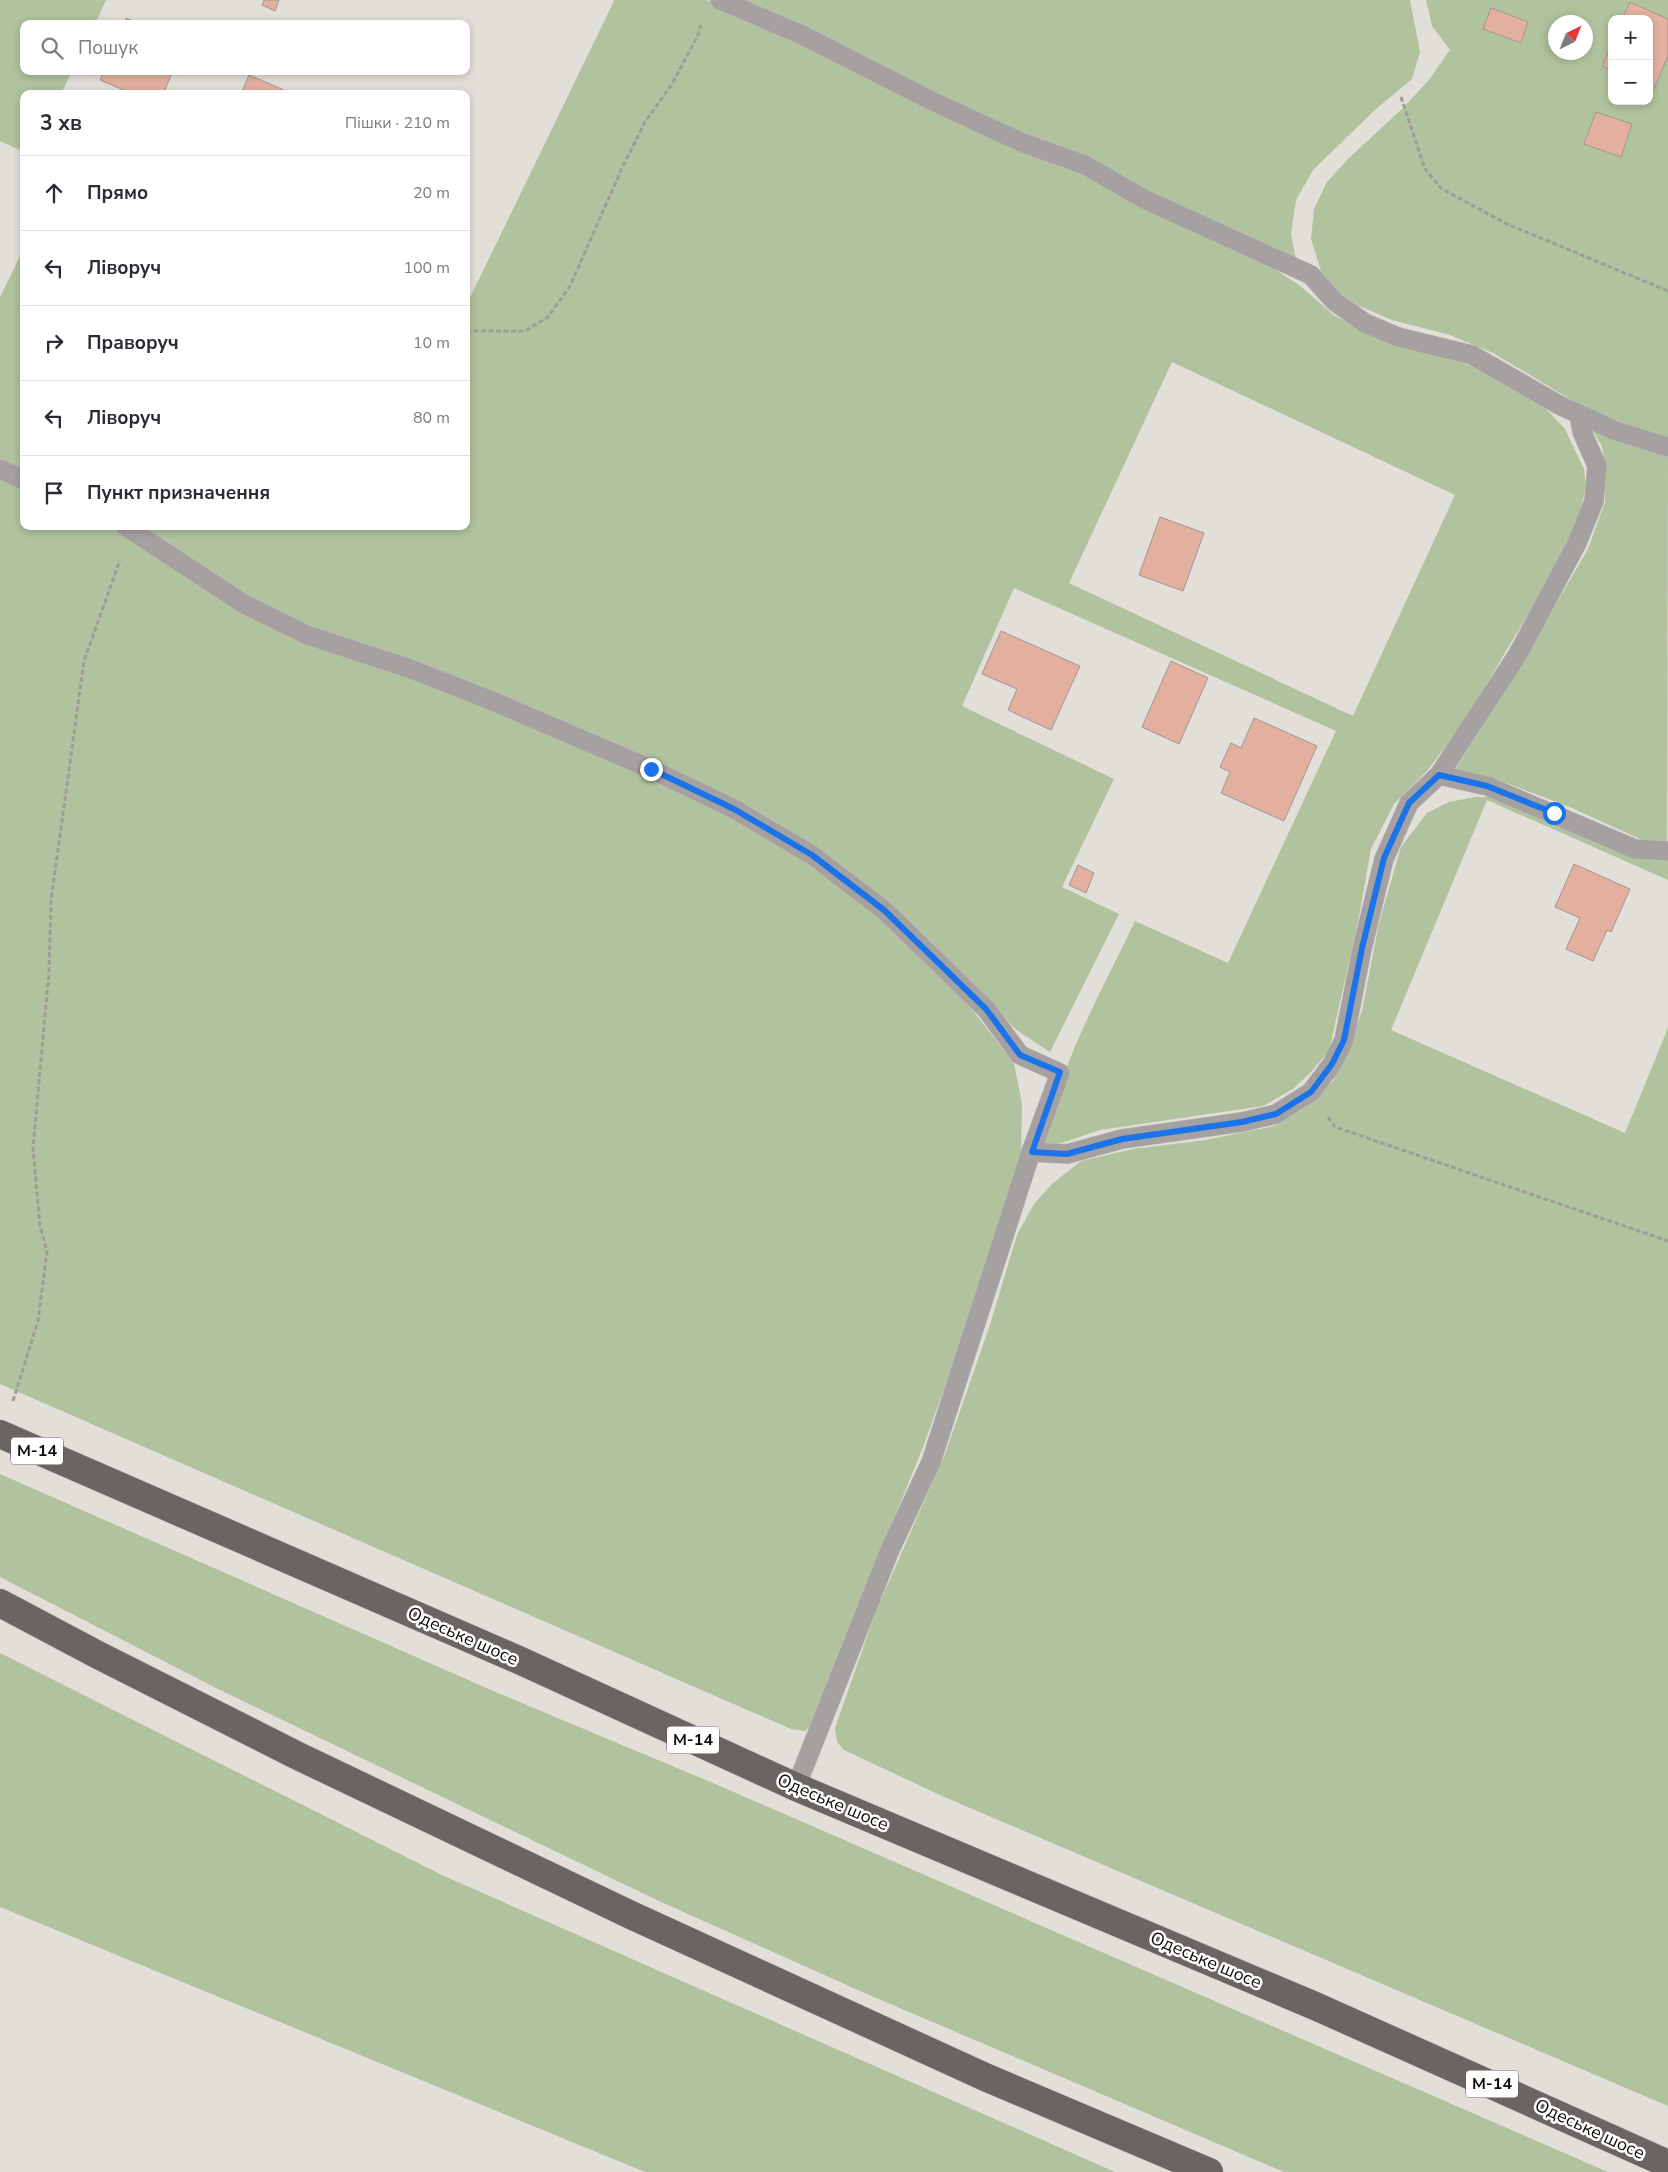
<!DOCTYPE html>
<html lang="uk">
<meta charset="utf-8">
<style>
body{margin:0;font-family:"Nunito Sans",sans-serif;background:#f7f7f7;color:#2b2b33}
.controls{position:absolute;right:15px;top:15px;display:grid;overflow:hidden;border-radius:10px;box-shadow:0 2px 8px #0003}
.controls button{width:45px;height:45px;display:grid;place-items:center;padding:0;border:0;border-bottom:1px solid #e1e1e2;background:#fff;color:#2b2b33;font:25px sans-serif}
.compass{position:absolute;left:1548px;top:15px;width:45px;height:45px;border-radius:50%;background:#fff;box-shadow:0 2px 8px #0003;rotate:43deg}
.stop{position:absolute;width:15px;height:15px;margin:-11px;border:4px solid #1a73e8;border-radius:50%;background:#fff}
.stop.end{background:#1a73e8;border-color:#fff;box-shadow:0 1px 5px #0008}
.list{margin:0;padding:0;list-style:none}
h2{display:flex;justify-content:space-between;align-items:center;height:65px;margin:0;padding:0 20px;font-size:21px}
h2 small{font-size:16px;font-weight:400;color:#7c7c81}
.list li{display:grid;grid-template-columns:32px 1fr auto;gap:15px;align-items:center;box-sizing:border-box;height:75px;padding:0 20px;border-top:1px solid #e1e1e2}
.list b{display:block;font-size:19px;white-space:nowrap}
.list em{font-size:16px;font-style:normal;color:#7c7c81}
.icon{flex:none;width:28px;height:28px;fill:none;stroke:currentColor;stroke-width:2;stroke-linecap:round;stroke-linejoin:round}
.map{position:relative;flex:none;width:1668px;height:2172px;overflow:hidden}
.search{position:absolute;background:#fff;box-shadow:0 2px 8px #0003;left:20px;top:20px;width:450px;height:55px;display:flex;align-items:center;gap:12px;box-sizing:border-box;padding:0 18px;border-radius:10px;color:#7c7c81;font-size:19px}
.panel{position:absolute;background:#fff;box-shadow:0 2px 8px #0003;left:20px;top:90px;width:450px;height:440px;border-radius:10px}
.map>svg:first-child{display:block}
.green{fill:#b0c29e;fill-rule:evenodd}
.building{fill:#e3b0a0;stroke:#9e9795}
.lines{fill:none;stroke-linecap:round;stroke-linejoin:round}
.service-casing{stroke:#c0bcb7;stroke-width:20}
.trunk-casing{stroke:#c0bcb7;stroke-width:29}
.path{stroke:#a09d99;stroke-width:3;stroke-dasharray:5 2.5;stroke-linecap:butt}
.service{stroke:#a4a1a0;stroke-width:19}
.trunk{stroke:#6a6463;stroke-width:28}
.route{stroke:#1a73e8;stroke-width:6}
.labels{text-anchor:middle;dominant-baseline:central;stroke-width:5;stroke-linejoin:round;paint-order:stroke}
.shield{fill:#fff;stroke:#565554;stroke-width:1}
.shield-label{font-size:16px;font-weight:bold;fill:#0e0c0b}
.street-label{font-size:18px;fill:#0e0c0b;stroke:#fff}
</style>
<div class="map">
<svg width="1668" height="2172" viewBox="0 0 1668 2172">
<rect width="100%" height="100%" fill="#e2ded8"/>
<g class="green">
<polygon points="0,0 106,0 95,24 24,24 24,71 72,71 61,94 24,94 24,152 0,141"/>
<path d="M 613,0 L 707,0 L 729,13 L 800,40 L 849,70 L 977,129 L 1076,168 L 1262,261 L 1299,285 L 1335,316 L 1370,334 L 1432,355 L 1466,364 L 1499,378 L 1546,409 L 1565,429 L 1584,469 L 1586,486 L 1579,518 L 1549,579 L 1463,723 L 1427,771 L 1394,804 L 1371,849 L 1358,922 L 1329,1051 L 1310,1073 L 1293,1089 L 1263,1106 L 1100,1130 L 1044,1149 C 1057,1068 1100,995 1135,921 L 1228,963 L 1336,731 L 1014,588 L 962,706 L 1114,779 L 1062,887 L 1119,914 L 1050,1052 L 1015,1029 L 979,989 L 923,936 L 855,879 L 773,820 L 710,788 L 270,609 L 139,526 L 466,526 L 466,306 L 614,1 ZM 1172,362 L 1455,495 L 1353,716 L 1069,583 Z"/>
<polygon points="734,0 1410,0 1420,52 1412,79 1376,109 1313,170 1296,200 1291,234 1297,265"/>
<path d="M 1426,0 L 1668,0 L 1668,437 L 1628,425 L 1580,405 L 1493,353 L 1450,335 L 1392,320 L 1357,305 L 1331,287 L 1322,274 L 1311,239 L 1314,209 L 1327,182 L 1349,158 L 1403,108 L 1428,81 L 1450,50 L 1432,26 ZM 1612,19 L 1649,19 L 1649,101 L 1612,101 ZM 1556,22 L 1586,22 L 1586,52 L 1556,52 Z"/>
<polygon points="24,248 24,471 0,460 0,297"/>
<polygon points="1592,430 1639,448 1668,455 1667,844 1642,840 1572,808 1496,779 1454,771 1510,683 1588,549 1605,502 1605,469 1602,446"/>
<polygon points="0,477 24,487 24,526 109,526 139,540 182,573 405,673 534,724 758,828 863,900 963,998 1014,1063 1022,1104 1021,1157 971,1314 922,1450 838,1654 811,1725 805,1731 791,1729 0,1384"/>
<polygon points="1475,797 1490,797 1653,860 1668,861 1668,880 1487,800 1391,1030 1625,1133 1668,1028 1668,2106 942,1796 844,1750 837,1742 835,1728 876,1611 945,1454 989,1328 1017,1235 1034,1204 1052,1184 1081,1161 1133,1149 1205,1140 1274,1126 1305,1108 1333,1081 1346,1056 1362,1011 1379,923 1401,847 1427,813 1449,802"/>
<polygon points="0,1474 491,1690 720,1786 1608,2172 1284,2172 860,1991 659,1901 220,1690 0,1577"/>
<polygon points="0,1653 444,1876 1115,2172 645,2172 0,1907"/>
</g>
<g class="building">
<polygon points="264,0 279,0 275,11 262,5"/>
<polygon points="1630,2 1668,19 1668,56 1654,89 1649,87 1649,19 1622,19"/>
<polygon points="1491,8 1528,22 1521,43 1483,29"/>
<polygon points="126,18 139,24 124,24"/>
<polygon points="1612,43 1612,71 1602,66"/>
<polygon points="104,71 173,71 163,94 133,94 100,80"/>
<polygon points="249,75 293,94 241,94"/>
<polygon points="1596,112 1632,124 1621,157 1584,144"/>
<polygon points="1160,517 1204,533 1183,591 1139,575"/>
<polygon points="1001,631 1080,666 1051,730 1008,710 1017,689 982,674"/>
<polygon points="1171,661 1208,678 1179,744 1142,727"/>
<polygon points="1254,718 1317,746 1284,821 1221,793 1230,772 1220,767 1231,743 1241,748"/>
<polygon points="1574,864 1630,889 1611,932 1607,930 1593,961 1566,949 1580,918 1555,907"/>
<polygon points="1078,865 1094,873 1086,893 1069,885"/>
</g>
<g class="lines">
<g class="service-casing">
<g id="service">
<polyline points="720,0 802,35 930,100 1023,143 1085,165 1144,199 1311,275 1334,301 1365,323 1398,337 1472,355 1559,405 1616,431 1668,447"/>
<polyline points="0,469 24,480"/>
<polyline points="125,526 244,604 307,635 408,668 490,700 651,769 734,809 812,855 884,910 986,1009 1020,1055 1060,1073 1031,1152 931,1462 889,1552 796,1787"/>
<polyline points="1439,775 1518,654 1577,543 1594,501 1597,466 1582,432 1579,414"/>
<polyline points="1031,1152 1067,1154 1122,1139 1242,1122 1276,1114 1311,1092 1332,1064 1344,1040 1362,949 1384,859 1409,803 1439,775 1487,786 1635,849 1668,851"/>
</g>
</g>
<g class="trunk-casing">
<g id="trunk">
<polyline points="0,1434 521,1661 796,1787 1315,2006 1668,2164"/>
<polyline points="0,1603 98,1655 298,1756 633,1916 985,2077 1209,2172"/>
</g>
</g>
<g class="path">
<polyline points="1401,97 1425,169 1442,189 1507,224 1668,291"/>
<polyline points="466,331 525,331 548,317 570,286 623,166 645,122 672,84 698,35 701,25"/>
<polyline points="1328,1117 1335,1127 1668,1241"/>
<polyline points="13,1401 38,1321 47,1251 40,1226 33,1148 49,972 51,901 84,661 120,560"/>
</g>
<use href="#service" class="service"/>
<use href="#trunk" class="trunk"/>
</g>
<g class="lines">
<polyline class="route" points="651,769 734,809 812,855 884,910 986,1009 1020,1055 1060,1072 1032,1152 1067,1154 1122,1139 1242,1122 1276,1114 1311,1092 1332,1064 1344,1040 1362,948 1384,858 1409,803 1439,775 1487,786 1554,813"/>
</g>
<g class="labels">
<g class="shield">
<rect x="11" y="1437.5" width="52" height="27" rx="4"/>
<rect x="667" y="1726.5" width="52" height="27" rx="4"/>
<rect x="1466" y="2070.5" width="52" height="27" rx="4"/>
</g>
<g class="shield-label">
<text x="37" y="1451">М-14</text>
<text x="693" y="1740">М-14</text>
<text x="1492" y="2084">М-14</text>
</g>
<g class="street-label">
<text transform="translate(463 1636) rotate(24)">Одеське шосе</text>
<text transform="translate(833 1802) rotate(23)">Одеське шосе</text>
<text transform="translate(1206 1960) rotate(23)">Одеське шосе</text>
<text transform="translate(1590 2129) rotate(25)">Одеське шосе</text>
</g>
</g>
</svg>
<div class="controls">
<button>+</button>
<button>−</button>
</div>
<svg class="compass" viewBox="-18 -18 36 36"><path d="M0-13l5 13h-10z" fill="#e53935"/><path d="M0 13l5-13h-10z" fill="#7c7c81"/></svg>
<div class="stop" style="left:1554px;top:813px"></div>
<div class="stop end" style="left:651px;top:769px"></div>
<div class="search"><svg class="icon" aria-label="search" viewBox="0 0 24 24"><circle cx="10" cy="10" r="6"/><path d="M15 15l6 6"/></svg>Пошук</div>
<section class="panel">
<h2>3 хв<small>Пішки · 210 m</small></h2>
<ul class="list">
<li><svg class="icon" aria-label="ahead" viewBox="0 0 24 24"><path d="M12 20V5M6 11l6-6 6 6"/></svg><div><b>Прямо</b></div><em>20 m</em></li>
<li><svg class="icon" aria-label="left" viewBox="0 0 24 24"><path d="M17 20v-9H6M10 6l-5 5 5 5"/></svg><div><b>Ліворуч</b></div><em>100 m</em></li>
<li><svg class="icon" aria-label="right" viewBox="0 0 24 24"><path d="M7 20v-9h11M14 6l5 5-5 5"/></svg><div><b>Праворуч</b></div><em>10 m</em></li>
<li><svg class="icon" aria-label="left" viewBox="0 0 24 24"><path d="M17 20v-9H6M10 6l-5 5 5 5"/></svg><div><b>Ліворуч</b></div><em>80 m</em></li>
<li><svg class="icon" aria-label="arrive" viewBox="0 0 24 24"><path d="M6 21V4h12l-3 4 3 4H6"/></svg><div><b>Пункт призначення</b></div></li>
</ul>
</section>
</div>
